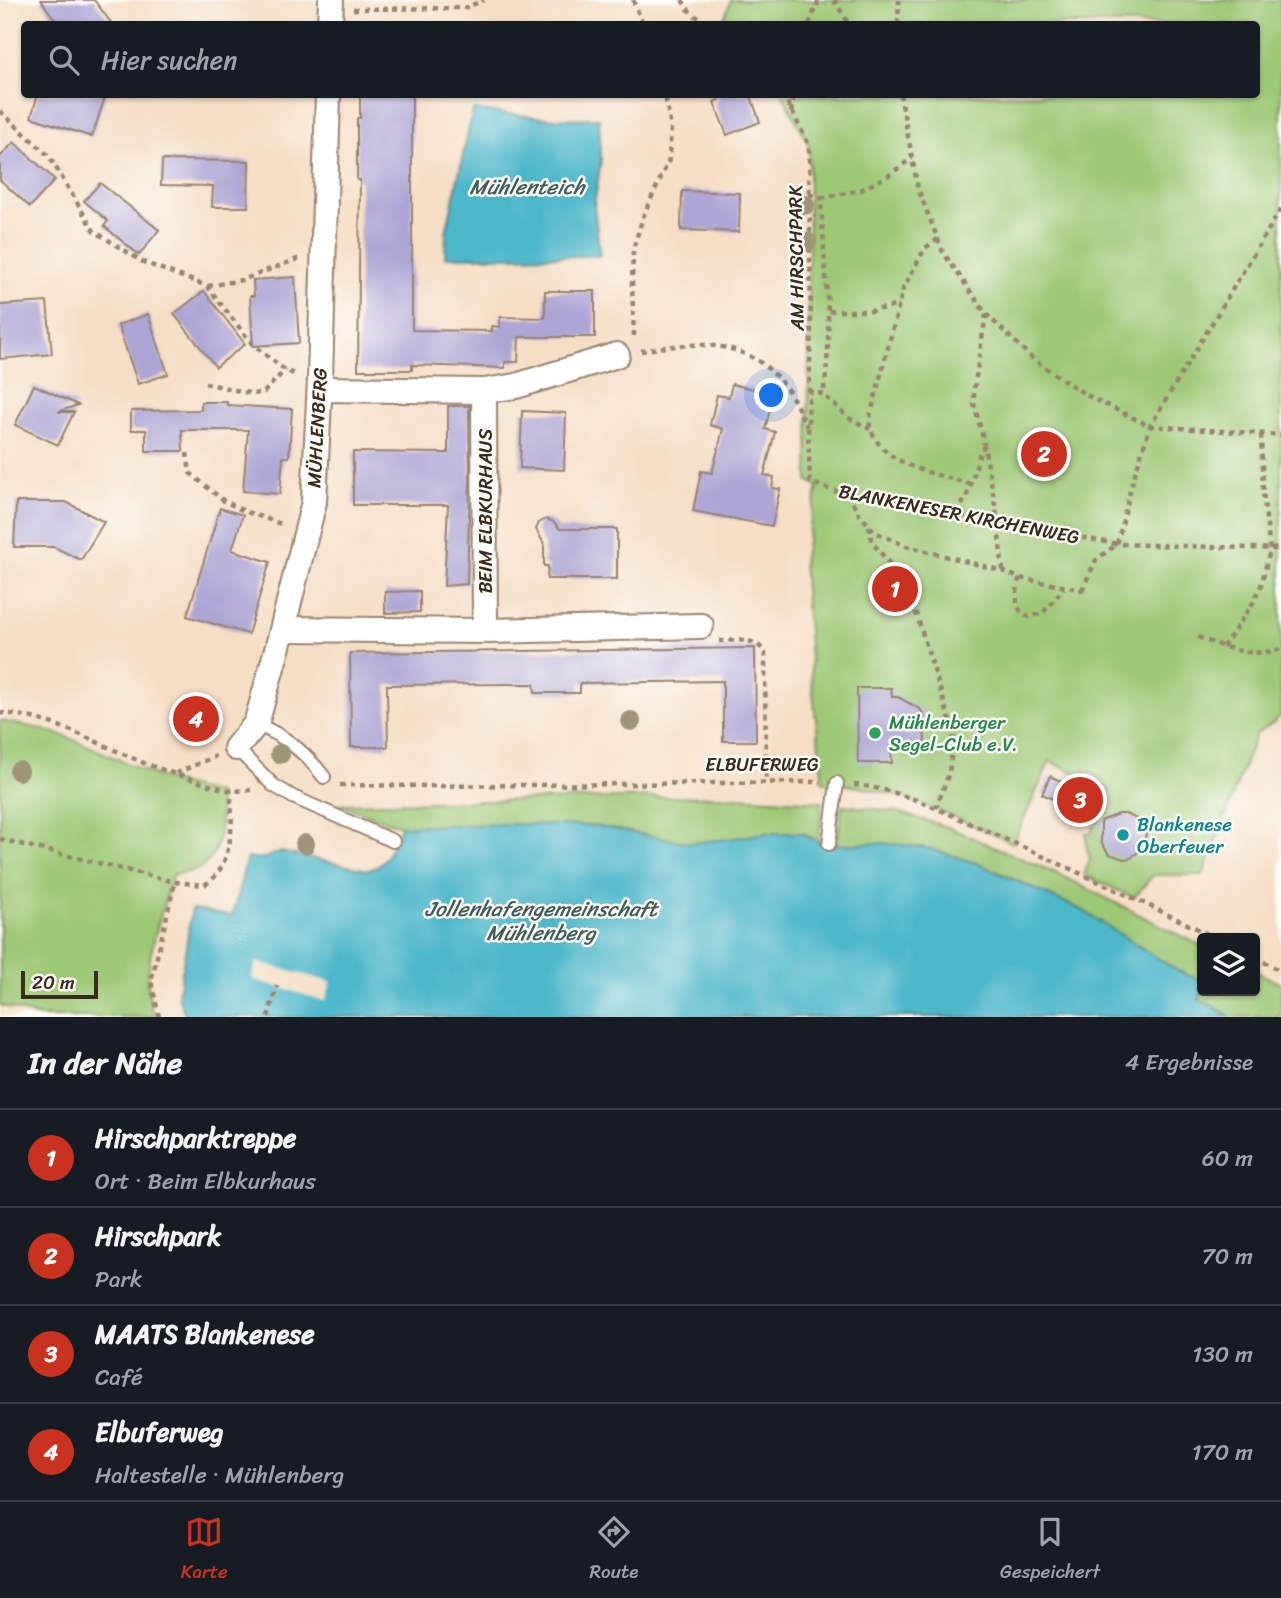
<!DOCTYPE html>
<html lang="de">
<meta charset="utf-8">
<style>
body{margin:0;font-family:Sriracha,sans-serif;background:#20242c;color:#f1f3f6}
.controls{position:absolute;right:21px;bottom:21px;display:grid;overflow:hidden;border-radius:7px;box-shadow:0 2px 5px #0004}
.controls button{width:63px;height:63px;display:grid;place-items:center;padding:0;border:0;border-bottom:2px solid #363941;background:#171b24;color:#f1f3f6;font:35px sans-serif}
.scale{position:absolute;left:21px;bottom:18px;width:77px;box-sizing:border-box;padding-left:7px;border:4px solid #3b2a1e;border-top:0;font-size:19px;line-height:24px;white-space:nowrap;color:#3b2a1e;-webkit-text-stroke:5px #fdfcf7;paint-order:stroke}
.you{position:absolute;left:772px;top:396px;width:24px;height:24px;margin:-18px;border:5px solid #fff;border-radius:50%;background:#1a73e8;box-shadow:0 0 0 10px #1a73e833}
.badge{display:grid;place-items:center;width:46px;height:46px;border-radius:50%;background:#c8321e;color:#fff;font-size:23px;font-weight:700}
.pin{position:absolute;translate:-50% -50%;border:4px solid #fff;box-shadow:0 2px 7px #0006}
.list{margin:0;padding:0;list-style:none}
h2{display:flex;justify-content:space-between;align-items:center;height:91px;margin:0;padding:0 28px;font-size:30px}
h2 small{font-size:23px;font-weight:400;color:#9ea1a6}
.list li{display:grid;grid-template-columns:46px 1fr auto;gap:21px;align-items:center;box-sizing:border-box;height:98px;padding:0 28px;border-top:2px solid #363941}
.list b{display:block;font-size:26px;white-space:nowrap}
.list p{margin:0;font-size:23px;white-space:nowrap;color:#9ea1a6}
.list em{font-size:23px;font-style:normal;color:#9ea1a6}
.icon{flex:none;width:38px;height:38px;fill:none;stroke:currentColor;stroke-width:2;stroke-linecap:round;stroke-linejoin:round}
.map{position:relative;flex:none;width:1281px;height:1017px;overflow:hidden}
.search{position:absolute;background:#171b24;box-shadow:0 2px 5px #0004;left:21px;right:21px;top:21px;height:77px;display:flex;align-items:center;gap:18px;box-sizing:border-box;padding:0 24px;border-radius:7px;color:#9ea1a6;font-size:26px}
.sheet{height:483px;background:#171b24}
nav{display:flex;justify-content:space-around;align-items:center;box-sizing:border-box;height:98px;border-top:2px solid #363941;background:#171b24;font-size:19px;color:#9ea1a6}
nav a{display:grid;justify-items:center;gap:4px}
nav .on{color:#c8321e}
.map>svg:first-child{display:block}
.green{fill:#9dc875;stroke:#6c794a;stroke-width:2}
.water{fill:#4db7ca;stroke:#447074;stroke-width:2}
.pier{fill:#f5dec4}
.building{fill:#ada5d4}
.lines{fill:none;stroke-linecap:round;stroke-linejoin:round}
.lane-casing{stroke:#988471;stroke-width:16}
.street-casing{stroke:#988471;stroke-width:28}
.path{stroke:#988471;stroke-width:4.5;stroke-dasharray:5 5;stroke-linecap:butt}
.lane{stroke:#fff;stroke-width:12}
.street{stroke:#fff;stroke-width:24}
.path-bridge{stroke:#988471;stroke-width:4.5;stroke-dasharray:5 5;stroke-linecap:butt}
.tree{fill:#9f9577}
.leisure-dot{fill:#2e9e5b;stroke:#fdfcf7;stroke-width:2.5}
.culture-dot{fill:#0f9aa8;stroke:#fdfcf7;stroke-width:2.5}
.labels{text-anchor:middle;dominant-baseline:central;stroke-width:5;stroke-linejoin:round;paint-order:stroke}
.street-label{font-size:19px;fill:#3b2a1e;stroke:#fdfcf7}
.leisure-label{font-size:19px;fill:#27864d;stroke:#fdfcf7;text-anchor:start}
.culture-label{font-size:19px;fill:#0d838f;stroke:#fdfcf7;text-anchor:start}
.water-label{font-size:21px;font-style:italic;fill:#415b5a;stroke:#fdfcf7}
</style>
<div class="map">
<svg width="1281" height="1017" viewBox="0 0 1281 1017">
<rect width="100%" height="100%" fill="#fdfcf7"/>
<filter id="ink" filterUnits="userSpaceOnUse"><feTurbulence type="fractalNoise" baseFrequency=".0143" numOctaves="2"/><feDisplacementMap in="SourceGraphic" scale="14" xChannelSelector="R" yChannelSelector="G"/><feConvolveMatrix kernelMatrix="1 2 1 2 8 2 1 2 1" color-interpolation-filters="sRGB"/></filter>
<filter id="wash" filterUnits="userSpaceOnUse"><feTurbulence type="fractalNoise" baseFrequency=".00686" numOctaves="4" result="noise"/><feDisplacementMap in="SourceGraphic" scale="28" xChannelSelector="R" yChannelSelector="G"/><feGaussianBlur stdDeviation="1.57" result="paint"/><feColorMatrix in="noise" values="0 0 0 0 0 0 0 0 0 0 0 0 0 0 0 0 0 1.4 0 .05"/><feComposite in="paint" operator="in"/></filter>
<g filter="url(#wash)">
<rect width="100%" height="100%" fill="#f5dec4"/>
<g class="green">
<path d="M 731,0 L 1281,0 L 1281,715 L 1274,722 L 1256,734 L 1203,875 L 1153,875 L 1134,898 L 1084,875 L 1090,858 L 1087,849 L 1086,833 L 1091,833 L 1110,790 L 1050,761 L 1013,843 C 947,814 896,788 823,782 L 812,684 L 803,562 L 818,486 L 808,481 L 809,145 L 783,95 L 1256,94 L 1256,24 L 722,24 Z"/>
<path d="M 0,721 C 25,725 50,730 74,740 C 122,760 167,785 218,793 C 221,818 225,851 200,868 C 192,873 182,873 173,874 C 161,918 136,975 155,1017 L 39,1017 L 0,1005 Z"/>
<polygon points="719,796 822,802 819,842 802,833 766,833 730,839 690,843 595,826 519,824 401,826 338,804"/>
<polygon points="842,805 897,812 947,827 1056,873 1202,946 1202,981 1178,971 1107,927 1019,881 976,863 927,848 837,845"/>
<polygon points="1255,971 1281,984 1281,1017 1232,1017 1198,998 1203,991 1255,991"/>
</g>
<g class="water">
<polygon points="473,110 554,119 599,118 601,161 594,206 600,256 445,257 446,233"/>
<path d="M 519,824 L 595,826 L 690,843 L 730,839 L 766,833 L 802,833 L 819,842 L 837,845 L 883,843 L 927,848 L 976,863 L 1082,910 L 1178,971 L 1202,981 L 1203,991 L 1199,999 L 1232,1017 L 186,1017 L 178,996 L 192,909 L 232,916 L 247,858 L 264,858 L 281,852 L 368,870 C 388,866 393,842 401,826 Z"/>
</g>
<polygon class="pier" points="256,962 331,982 325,1001 252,979"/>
<g id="blocks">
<g class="building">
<polygon points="41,0 94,0 112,24 58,24"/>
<polygon points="38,94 106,94 92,137 31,117"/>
<polygon points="360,94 412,94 412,330 492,331 492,326 500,327 500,317 545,318 545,291 595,291 595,337 519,337 518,362 505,362 505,368 412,365 412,370 358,370 360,180 357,180 357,118 360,118"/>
<polygon points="717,94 750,94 760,122 727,135 714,102 719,100"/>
<polygon points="14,142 55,180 30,207 0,180 0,157"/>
<polygon points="162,160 249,161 248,207 212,207 213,186 161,185"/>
<polygon points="100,183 159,230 139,255 104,226 108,221 84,201"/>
<polygon points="682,191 740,193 739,232 681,230"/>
<polygon points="295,277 299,343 253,346 250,296 254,296 253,280"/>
<polygon points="204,291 245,344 216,367 174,314"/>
<polygon points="47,302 52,354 0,359 0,305"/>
<polygon points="148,314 168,374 138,384 118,325"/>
<polygon points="732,384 774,394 765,429 775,432 764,475 774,477 772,488 780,489 772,526 693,511 701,471 712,473 723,429 710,425 717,395 729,397"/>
<polygon points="34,385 78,405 58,412 74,412 58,445 15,425"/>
<polygon points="201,402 227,402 227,405 292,409 289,457 283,457 280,494 243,491 248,430 182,430 183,451 146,451 146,430 131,430 131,411 201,410"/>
<polygon points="448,406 469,406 470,482 467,584 444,586 448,505 353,505 353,452 448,453"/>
<polygon points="522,411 566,413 564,470 520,468"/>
<polygon points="16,502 66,502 104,522 81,560 54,547 14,547"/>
<polygon points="220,508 243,515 232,550 270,562 248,634 187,616"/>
<polygon points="546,519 554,522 560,529 617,529 617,579 547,579 548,566 544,566 544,544 536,529 539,523"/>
<polygon points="420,591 420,612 385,613 385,592"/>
<polygon points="755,648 756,741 723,741 723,681 580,683 580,693 535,693 534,684 387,685 388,747 351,747 350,653"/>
<polygon points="857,688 891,688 892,697 898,697 920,709 924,715 925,749 891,749 892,763 858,763"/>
<polygon points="1050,776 1089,795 1081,812 1042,794"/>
<polygon points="1118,814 1126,814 1139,820 1146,833 1143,848 1131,858 1124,859 1109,854 1101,842 1101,821"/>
</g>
</g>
</g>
<g filter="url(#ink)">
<use href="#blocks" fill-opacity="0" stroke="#988471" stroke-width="2"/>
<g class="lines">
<g class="lane-casing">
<g id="lane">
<path d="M 256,724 C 285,736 305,752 324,777"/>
<polyline points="236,748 273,785 293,797 393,841"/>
<polyline points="829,844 837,783"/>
</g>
</g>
<g class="street-casing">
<g id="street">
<polyline points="330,24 331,0"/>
<polyline points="320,389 484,391 516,386 617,355"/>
<polyline points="484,391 485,631"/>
<polyline points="283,629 485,631 701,626"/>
<polyline points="236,748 256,724 278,646 314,502 320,379 328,94"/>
</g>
</g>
<g class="path">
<polyline points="633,0 643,24"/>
<polyline points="682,0 691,13 708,24"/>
<polyline points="834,0 849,24"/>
<polyline points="353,9 465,8 484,0"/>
<polyline points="809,24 819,0"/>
<polyline points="898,24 899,0"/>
<polyline points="783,94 809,145 811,334 808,427 810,482 834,491 961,515"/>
<polyline points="900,94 918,189 943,252 986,314 1034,360 1086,395 1150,426 1281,435"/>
<polyline points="0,111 49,156 94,231 143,262 207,286 253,345 285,370 296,375"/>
<polyline points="791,112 794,94"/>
<path d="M 809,194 L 821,198 C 823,263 835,329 823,394"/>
<polyline points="821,198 861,190 889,175 912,158"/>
<path d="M 938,239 L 925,248 L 903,289 L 869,421 C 875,465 936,474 971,484"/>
<polyline points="208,286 242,280 300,258"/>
<polyline points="829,311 871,311 899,305"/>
<polyline points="986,314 974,389 974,404 982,434 997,516"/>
<polyline points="634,336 632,285 633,249 644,214 669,160 671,128 665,94"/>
<path d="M 641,351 C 696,341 749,337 786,388 C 795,399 800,414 807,427"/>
<polyline points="205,383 253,394 264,392 285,370"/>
<polyline points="808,391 823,394 847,417 870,429"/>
<polyline points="187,453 190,473 224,501 244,511 284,525"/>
<polyline points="848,494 859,514 875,532 906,546 1003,571 1019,578 1088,591"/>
<polyline points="957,514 969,491 981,449 985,446"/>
<polyline points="869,526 872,542 908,587 954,734 949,773 936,808"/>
<polyline points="1033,529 1117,544 1281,549"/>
<polyline points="999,536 1003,570"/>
<path d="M 1019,578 C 1017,593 1012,610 1029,617 L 1043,613 L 1064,588"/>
<polyline points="1082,590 1096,560 1117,544 1133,480 1150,426 1281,209"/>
<path d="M 1198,637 C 1225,648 1252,658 1281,649"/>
<path d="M 719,641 C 735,641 756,636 765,653 L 766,782"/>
<polyline points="1223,647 1253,603 1261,586 1270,550 1263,493 1261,433"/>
<path d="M 0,713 C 50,716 92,741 137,760 C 155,768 174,773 193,780 C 212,786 230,793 251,790"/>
<polyline points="176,773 216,756"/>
<polyline points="340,785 432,786 821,782"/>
<path d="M 854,785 C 903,789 950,815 994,834 C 1069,868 1143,902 1216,938"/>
<path d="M 0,839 L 175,882 L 204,885 C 233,870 234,819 230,790"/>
<polyline points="1255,957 1281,971"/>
<polyline points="159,1017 151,981 175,882"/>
<polyline points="268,1017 277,986"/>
</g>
<use href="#lane" class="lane"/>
<use href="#street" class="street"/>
<polyline class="path-bridge" points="961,515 1033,529"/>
</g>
<g class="tree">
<circle cx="805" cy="205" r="10"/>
<circle cx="807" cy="242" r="10"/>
<circle cx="631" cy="721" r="10"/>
<circle cx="280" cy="754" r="10"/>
<circle cx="19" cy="771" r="10"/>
<circle cx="305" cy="844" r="10"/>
</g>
</g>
<circle class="leisure-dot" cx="875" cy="733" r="7"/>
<circle class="culture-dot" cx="1123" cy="835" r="7"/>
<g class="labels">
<g class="street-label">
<text transform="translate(796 258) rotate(-91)">AM HIRSCHPARK</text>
<text transform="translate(317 428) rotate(-87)">MÜHLENBERG</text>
<text transform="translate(485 511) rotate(-90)">BEIM ELBKURHAUS</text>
<text transform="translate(959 514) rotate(11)">BLANKENESER KIRCHENWEG</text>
<text x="762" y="764">ELBUFERWEG</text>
</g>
<g class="leisure-label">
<text x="889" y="722">Mühlenberger<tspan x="889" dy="22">Segel-Club e.V.</tspan></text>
</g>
<g class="culture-label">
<text x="1137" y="824">Blankenese<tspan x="1137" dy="22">Oberfeuer</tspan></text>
</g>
<g class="water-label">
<text x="527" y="187">Mühlenteich</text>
<text x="541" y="909">Jollenhafengemeinschaft<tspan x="541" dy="24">Mühlenberg</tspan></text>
</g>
</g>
</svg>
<div class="controls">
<button><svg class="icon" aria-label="layers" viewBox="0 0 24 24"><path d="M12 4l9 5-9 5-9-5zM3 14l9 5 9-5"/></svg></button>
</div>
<div class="scale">20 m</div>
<div class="you"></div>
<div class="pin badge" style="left:895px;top:589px">1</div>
<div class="pin badge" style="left:1044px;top:454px">2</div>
<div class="pin badge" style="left:1080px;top:800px">3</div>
<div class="pin badge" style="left:196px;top:719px">4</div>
<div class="search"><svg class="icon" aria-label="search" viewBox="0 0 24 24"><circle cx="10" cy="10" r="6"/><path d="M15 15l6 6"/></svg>Hier suchen</div>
</div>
<section class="sheet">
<h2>In der Nähe<small>4 Ergebnisse</small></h2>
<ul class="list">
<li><span class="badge">1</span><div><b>Hirschparktreppe</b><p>Ort · Beim Elbkurhaus</p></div><em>60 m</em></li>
<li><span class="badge">2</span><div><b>Hirschpark</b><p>Park</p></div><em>70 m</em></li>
<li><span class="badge">3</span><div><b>MAATS Blankenese</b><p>Café</p></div><em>130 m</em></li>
<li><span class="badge">4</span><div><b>Elbuferweg</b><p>Haltestelle · Mühlenberg</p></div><em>170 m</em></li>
</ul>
</section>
<nav>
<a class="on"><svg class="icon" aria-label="map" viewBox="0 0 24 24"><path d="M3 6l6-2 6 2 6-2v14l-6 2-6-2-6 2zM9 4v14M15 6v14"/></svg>Karte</a>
<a><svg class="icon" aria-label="directions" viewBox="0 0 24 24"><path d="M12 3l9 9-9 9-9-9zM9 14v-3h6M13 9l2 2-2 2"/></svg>Route</a>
<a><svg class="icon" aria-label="saved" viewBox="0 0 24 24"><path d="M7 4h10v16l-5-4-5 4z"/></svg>Gespeichert</a>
</nav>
